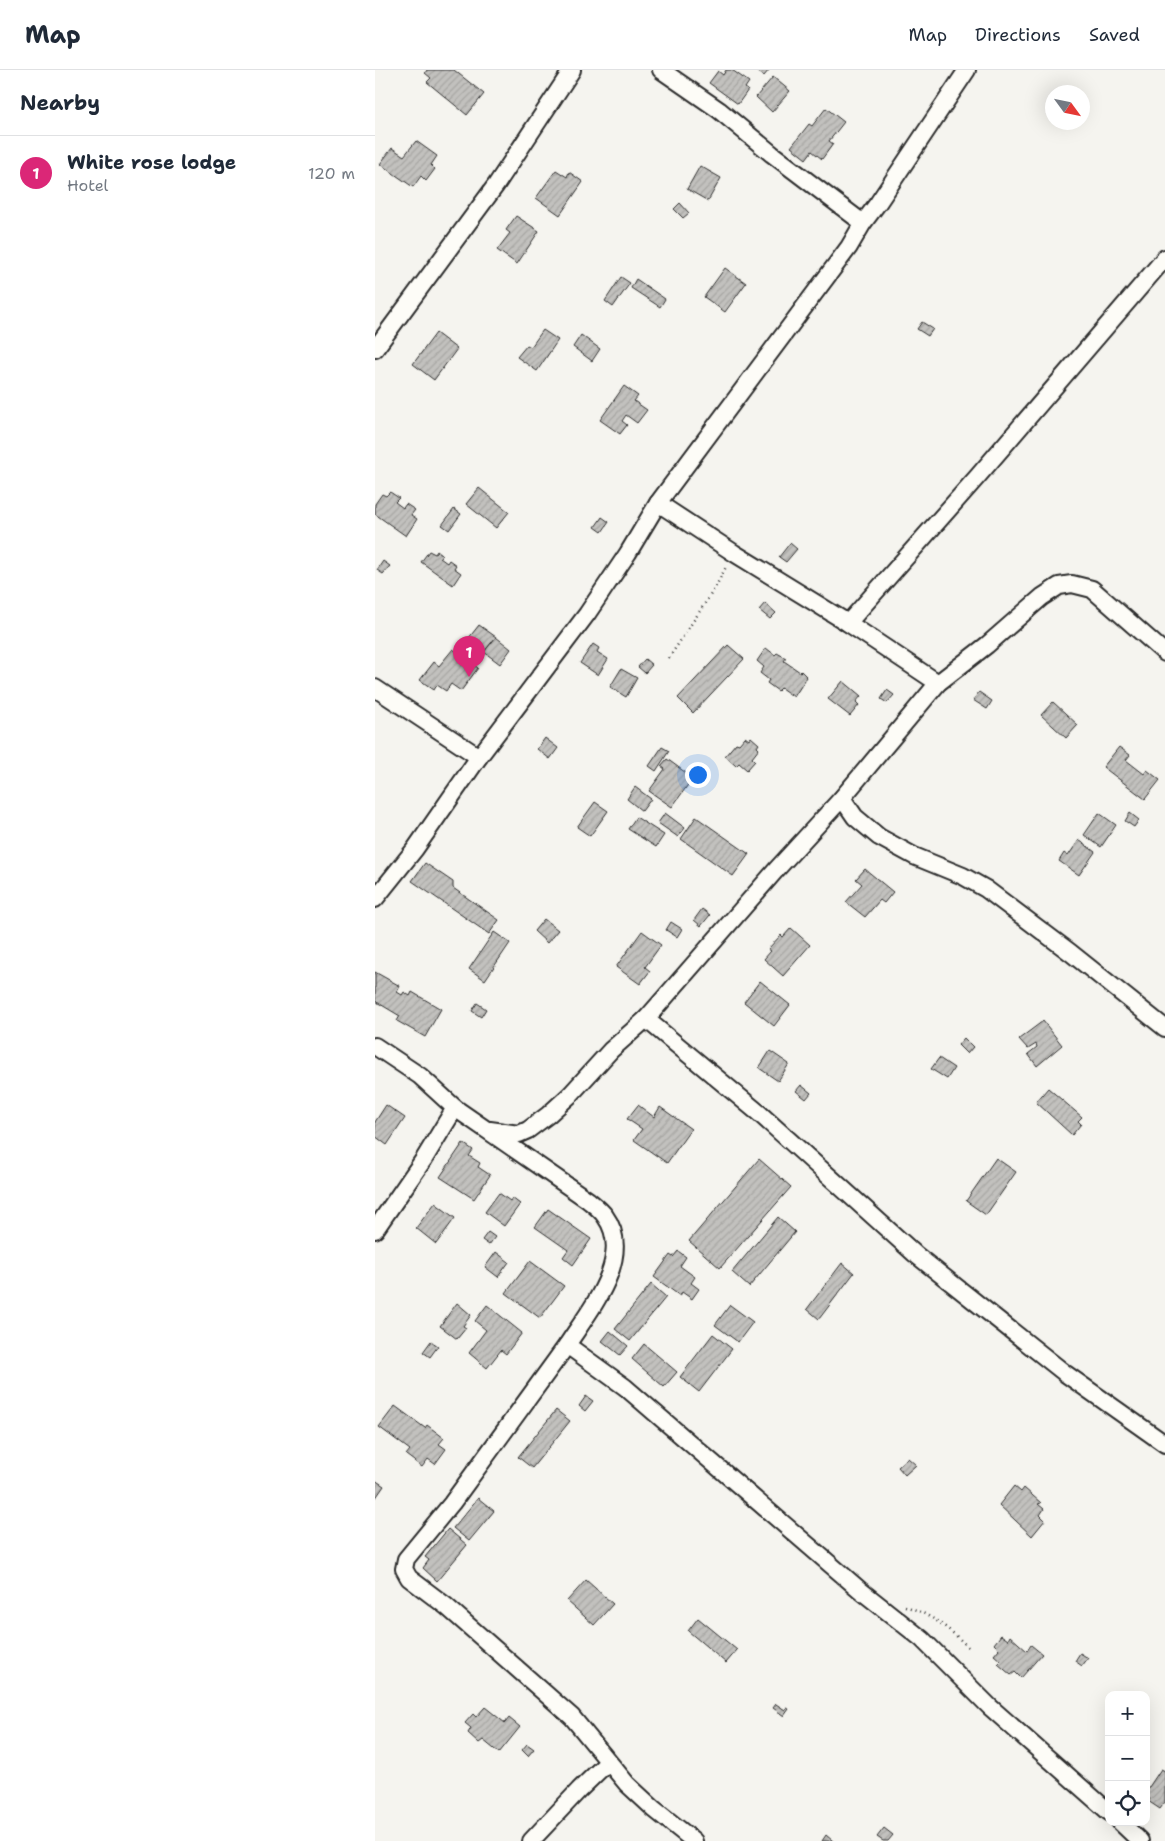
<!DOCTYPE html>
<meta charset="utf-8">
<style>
body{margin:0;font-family:"Shantell Sans",sans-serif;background:#f2f2f3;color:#1f2937}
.controls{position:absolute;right:15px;bottom:15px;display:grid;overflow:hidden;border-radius:10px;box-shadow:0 5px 20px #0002}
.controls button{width:45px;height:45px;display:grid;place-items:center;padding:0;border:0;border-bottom:1px solid #e0e1e3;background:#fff;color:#1f2937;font:25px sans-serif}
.compass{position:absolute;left:670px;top:15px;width:45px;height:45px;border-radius:50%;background:#fff;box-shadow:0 5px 20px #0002;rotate:123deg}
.you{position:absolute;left:322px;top:704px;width:18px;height:18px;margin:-12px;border:4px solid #fff;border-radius:50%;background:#1a73e8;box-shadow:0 0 0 8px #1a73e833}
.badge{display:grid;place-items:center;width:32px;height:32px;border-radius:50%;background:#db2777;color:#fff;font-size:16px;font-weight:700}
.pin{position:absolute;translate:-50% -41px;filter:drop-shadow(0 1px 2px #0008)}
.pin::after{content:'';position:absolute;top:26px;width:18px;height:15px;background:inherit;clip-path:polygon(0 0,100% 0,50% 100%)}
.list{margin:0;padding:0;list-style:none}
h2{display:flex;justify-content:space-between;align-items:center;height:65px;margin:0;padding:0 20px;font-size:21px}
h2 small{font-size:16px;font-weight:400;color:#747a83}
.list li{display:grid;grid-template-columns:32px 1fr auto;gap:15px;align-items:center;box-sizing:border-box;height:75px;padding:0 20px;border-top:1px solid #e0e1e3}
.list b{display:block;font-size:19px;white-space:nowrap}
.list p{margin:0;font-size:16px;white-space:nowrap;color:#747a83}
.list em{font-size:16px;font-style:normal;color:#747a83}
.icon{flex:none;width:28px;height:28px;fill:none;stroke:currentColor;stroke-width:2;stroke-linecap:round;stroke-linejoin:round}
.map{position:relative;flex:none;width:790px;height:1771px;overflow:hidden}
header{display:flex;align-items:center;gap:30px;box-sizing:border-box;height:70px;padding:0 25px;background:#fff;border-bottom:1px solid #e0e1e3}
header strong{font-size:24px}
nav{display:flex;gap:28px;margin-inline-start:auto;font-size:18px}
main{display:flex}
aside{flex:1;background:#fff}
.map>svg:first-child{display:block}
.building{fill:url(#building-hatch);stroke:#2b2b2b}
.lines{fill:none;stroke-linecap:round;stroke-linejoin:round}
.minor-casing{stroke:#2b2b2b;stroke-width:20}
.path{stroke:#2b2b2b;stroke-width:2.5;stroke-dasharray:1 4;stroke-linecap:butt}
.minor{stroke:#fdfcf7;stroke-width:16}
</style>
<header>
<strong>Map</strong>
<nav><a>Map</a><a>Directions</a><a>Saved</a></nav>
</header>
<main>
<aside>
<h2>Nearby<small></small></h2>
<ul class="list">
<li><span class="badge">1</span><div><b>White rose lodge</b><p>Hotel</p></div><em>120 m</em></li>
</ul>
</aside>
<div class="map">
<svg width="790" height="1771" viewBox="0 0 790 1771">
<defs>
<pattern id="building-hatch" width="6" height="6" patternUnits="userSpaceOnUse" patternTransform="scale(1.25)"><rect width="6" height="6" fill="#c2c1be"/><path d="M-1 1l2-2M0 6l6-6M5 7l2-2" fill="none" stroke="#a7a6a3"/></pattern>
</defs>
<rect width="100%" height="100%" fill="#f5f4ef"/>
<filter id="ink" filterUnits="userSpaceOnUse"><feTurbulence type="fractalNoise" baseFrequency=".02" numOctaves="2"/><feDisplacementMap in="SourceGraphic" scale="10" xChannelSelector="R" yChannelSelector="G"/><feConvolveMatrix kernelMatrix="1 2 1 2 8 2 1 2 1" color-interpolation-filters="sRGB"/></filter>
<g filter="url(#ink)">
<g class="building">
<polygon points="52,0 79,0 109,24 92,45 52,12 56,8 50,3"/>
<polygon points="351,0 357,0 374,12 370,18 373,20 363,34 334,13 343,1 348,5"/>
<polygon points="380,0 394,0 389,6"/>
<polygon points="398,7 415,21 397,42 381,27"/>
<polygon points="451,38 469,52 454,71 458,74 447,89 437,81 431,89 416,77 434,54 437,56"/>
<polygon points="41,71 62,86 56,95 60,99 51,111 46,106 38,117 5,94 17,78 29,86"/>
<polygon points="325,96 346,108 333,131 312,119"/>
<polygon points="181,100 192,107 194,102 208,112 185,145 161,128"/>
<polygon points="305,133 314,143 308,148 299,139"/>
<polygon points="141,146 164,161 142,194 122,180 135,163 131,160"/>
<polygon points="350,198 371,213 350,242 329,227"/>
<polygon points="246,207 255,213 238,237 230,231"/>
<polygon points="261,209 290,229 285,237 256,218"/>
<polygon points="547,252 558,259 553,266 542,259"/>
<polygon points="168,260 183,270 162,301 142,287 152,275 156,277"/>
<polygon points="61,263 82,279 59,310 38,294"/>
<polygon points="206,265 225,279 217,291 198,277"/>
<polygon points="249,316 263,326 259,331 272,340 262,353 251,345 247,351 252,355 245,364 225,350"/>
<polygon points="104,418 134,442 121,458 91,434"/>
<polygon points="15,422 24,428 20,432 28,438 31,434 40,440 36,445 42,449 31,466 0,444 0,434 7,424 11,426"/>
<polygon points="79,439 86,444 74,460 67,455"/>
<polygon points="227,447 234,452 227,462 220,457"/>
<polygon points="415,473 422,479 411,492 404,487"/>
<polygon points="54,481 60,484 62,481 67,485 65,488 72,493 74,490 81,495 79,498 86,503 78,515 46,492"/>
<polygon points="8,491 15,496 8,504 2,500"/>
<polygon points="390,533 401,543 395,549 384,540"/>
<polygon points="104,555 121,567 109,582 93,569"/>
<polygon points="121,567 136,579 125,594 109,582"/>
<polygon points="218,574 224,578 222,582 233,589 223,605 205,593"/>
<polygon points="353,575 369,589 318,643 303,628"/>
<polygon points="391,578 400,585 402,583 411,588 409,591 425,602 426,601 432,607 419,627 406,618 403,621 392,613 394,610 385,603 389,597 382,591"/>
<polygon points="78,579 103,598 86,621 76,614 71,621 62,615 59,620 45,610 59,592 64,596"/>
<polygon points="270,589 277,595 270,603 263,597"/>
<polygon points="246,599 262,608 251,627 235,617"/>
<polygon points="468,611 486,626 481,632 484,635 475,646 453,629"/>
<polygon points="512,620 519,625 512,633 506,629"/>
<polygon points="604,622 617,631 612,639 598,630"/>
<polygon points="678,632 703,655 691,668 666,645"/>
<polygon points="370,667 374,670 376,667 384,674 382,677 384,679 377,688 380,691 372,700 364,693 361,696 350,686 361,673 364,674"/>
<polygon points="170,668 183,678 175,689 162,679"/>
<polygon points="287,677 294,681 281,701 274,696"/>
<polygon points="744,677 755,685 751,690 769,704 772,700 785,710 770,729 728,697"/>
<polygon points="292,689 318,708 297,737 274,721 290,699 286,696"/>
<polygon points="260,717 276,729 267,741 252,729"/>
<polygon points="220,732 233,741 215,766 202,757"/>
<polygon points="290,743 310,758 303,767 283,753"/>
<polygon points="724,743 741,755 726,777 709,765"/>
<polygon points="755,743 764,750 759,757 750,751"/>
<polygon points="261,747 289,765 281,777 253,759"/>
<polygon points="321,747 374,784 358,806 306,769"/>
<polygon points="704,770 720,782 704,805 684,791 689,783 693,786"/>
<polygon points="50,793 78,812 78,818 124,850 114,864 37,811"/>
<polygon points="490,799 518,822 509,833 505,830 490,847 471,832 487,814 481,809"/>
<polygon points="327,839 335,845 326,856 319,850"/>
<polygon points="169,849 183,860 172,873 159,861"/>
<polygon points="296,852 307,859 302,867 291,860"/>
<polygon points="416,858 435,875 408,906 389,889 396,881 393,879 406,865 408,867"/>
<polygon points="267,861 286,875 270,897 275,901 265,914 241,897"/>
<polygon points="119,862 135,873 110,910 94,899"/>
<polygon points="0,902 25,916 22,922 27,925 29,922 35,926 37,922 66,939 50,967 22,951 25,946 0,931"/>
<polygon points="385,911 415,935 399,956 369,932"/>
<polygon points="102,933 111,939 106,947 97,941"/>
<polygon points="668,951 687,975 662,996 653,984 662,977 661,974 653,979 644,969"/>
<polygon points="589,968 598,977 592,984 583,975"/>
<polygon points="395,981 414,994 403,1011 384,998"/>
<polygon points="564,988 579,998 572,1009 556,999"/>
<polygon points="426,1015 436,1023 431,1029 421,1021"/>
<polygon points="673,1018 707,1047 703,1051 706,1054 697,1065 661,1032"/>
<polygon points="11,1035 30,1048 12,1075 0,1066 0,1052"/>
<polygon points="263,1035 279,1047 285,1037 316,1059 292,1093 259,1070 267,1059 252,1049"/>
<polygon points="88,1073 98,1080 94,1086 105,1093 103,1097 115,1105 99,1129 65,1107"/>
<polygon points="621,1088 641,1102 611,1145 591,1131"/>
<polygon points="384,1089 416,1117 345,1198 314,1171"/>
<polygon points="124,1123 135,1131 137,1128 145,1134 129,1156 110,1142"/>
<polygon points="60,1133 80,1148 61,1174 41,1158"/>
<polygon points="173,1139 216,1169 198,1195 188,1187 193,1180 160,1157"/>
<polygon points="403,1147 420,1162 374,1217 357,1202"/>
<polygon points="113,1162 120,1167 114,1175 107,1170"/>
<polygon points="303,1181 311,1187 305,1196 320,1207 316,1213 324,1219 317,1229 307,1222 305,1226 279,1207 295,1185 298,1187"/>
<polygon points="121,1182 134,1192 123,1207 110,1197"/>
<polygon points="155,1191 189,1216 165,1248 131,1223"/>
<polygon points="467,1193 479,1203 444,1249 432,1239"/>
<polygon points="276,1214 291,1227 255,1271 240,1259"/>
<polygon points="82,1233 96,1245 88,1256 91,1258 82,1269 65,1256"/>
<polygon points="112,1235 147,1263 131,1284 126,1280 112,1298 94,1283 111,1260 100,1251"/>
<polygon points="355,1235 378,1252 363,1272 340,1255"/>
<polygon points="235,1261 253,1276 245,1285 227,1271"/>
<polygon points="338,1264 357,1279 324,1322 305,1307"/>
<polygon points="56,1271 63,1276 55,1287 48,1282"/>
<polygon points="269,1274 302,1302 289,1317 257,1289"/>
<polygon points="211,1326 218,1331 210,1341 204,1336"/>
<polygon points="20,1336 50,1358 52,1355 69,1368 64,1374 71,1379 60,1394 53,1389 47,1397 31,1385 35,1380 4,1357"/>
<polygon points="181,1340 195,1351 157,1398 143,1387"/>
<polygon points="533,1388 541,1395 530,1405 523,1397"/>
<polygon points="0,1410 9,1416 0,1429"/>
<polygon points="639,1416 646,1422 649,1418 666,1433 663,1434 669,1439 665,1445 670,1450 657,1466 624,1435"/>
<polygon points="103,1428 119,1441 94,1471 78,1458"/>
<polygon points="73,1459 92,1475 62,1511 48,1498 54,1490 50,1487"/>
<polygon points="211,1510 238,1534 219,1555 192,1531"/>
<polygon points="323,1548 362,1580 351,1593 313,1561"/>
<polygon points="626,1565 633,1570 635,1566 652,1581 656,1575 667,1584 646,1608 640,1602 636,1605 623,1594 626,1591 619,1585 624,1579 619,1574"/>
<polygon points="705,1583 713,1588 707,1596 700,1591"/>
<polygon points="401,1634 410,1640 411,1638 414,1639 409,1646 398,1638"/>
<polygon points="110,1637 130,1653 134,1648 145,1657 124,1683 108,1670 104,1673 93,1663 96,1658 90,1653 98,1644 101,1647"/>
<polygon points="152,1674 159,1679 153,1686 147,1680"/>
<polygon points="786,1699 790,1701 790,1732 785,1739 773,1731 775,1729 771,1727 771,1717 774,1717"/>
<polygon points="509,1758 518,1765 513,1771 508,1771 502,1767"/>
<polygon points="451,1765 458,1771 447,1771"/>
</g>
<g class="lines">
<g class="minor-casing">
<g id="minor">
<polyline points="286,0 344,40 397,84 488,153"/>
<polyline points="0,279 121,115 197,0"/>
<polyline points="283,433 359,483 473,553 563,613"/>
<polyline points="473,553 603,406 790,188"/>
<polyline points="0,618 104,687"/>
<polyline points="467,728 480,747 504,767 539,786 588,806 611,819 696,883 790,958"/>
<polyline points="0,829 40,779 104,687 212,544 253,483 283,433 474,177 488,153 503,133 592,0"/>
<polyline points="271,949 385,1044 540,1184 691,1304 790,1374"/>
<path d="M 0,976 L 45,1006 L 80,1038 L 213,1130 C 219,1135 226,1140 230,1146 C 260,1187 214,1241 192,1275 L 250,1317 L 485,1520 L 547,1569 L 615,1637 L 734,1742"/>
<polyline points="115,1060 144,1064 153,1060 173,1045 195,1025 236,980 271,949 401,800 467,728 563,613 612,575 667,527 684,516 697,514 717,519 790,583"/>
<polyline points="0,1160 49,1089 80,1038"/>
<polyline points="192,1275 77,1433 31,1489 29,1499 34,1508 71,1536 197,1647 252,1714 279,1739 319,1771"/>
<polyline points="745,1752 765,1771"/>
<polyline points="156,1771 204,1720 233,1692"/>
</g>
</g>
<g class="path">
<polyline points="294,588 340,518 352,495"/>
<path d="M 530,1536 C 556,1544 575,1559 594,1578"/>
</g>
<use href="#minor" class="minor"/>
</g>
</g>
</svg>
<div class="controls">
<button>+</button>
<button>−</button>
<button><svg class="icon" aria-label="locate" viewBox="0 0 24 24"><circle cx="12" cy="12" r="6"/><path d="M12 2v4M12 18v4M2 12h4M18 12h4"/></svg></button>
</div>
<svg class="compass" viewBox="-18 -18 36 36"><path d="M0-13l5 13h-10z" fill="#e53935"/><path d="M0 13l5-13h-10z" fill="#747a83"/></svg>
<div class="you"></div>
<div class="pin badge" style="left:94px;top:607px">1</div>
</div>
</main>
